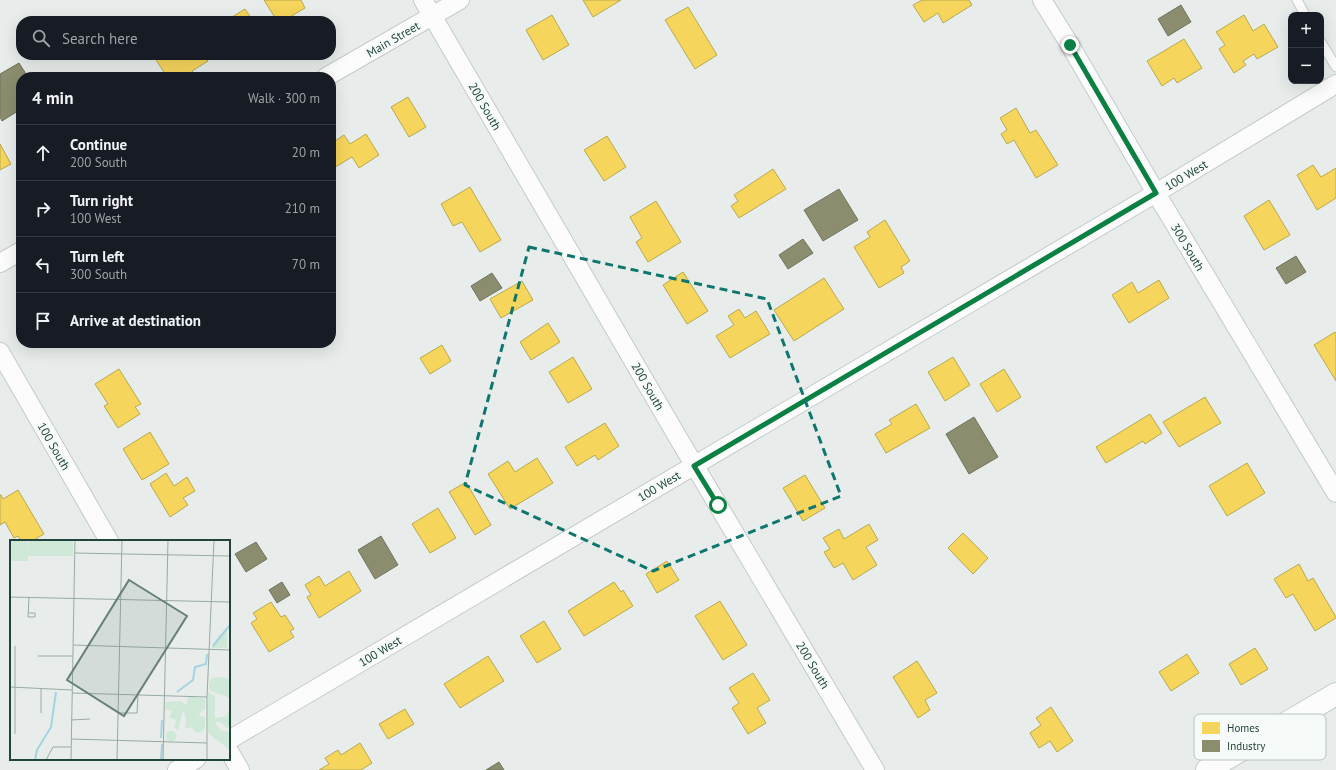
<!DOCTYPE html>
<meta charset="utf-8">
<style>
body{margin:0;font-family:"PT Sans",sans-serif;background:#242831;color:#f1f3f6}
.controls{position:absolute;right:12px;top:12px;display:grid;overflow:hidden;border-radius:8px;box-shadow:0 4px 16px #0002}
.controls button{width:36px;height:36px;display:grid;place-items:center;padding:0;border:0;border-bottom:1px solid #363941;background:#171b24;color:#f1f3f6;font:20px sans-serif}
.stop{position:absolute;width:12px;height:12px;margin:-9px;border:3px solid #0b8043;border-radius:50%;background:#fff}
.stop.end{background:#0b8043;border-color:#fff;box-shadow:0 1px 4px #0008}
.list{margin:0;padding:0;list-style:none}
h2{display:flex;justify-content:space-between;align-items:center;height:52px;margin:0;padding:0 16px;font-size:17px}
h2 small{font-size:13px;font-weight:400;color:#9ea1a6}
.list li{display:grid;grid-template-columns:26px 1fr auto;gap:12px;align-items:center;box-sizing:border-box;height:56px;padding:0 16px;border-top:1px solid #363941}
.list b{display:block;font-size:15px;white-space:nowrap}
.list p{margin:0;font-size:13px;white-space:nowrap;color:#9ea1a6}
.list em{font-size:13px;font-style:normal;color:#9ea1a6}
.icon{flex:none;width:22px;height:22px;fill:none;stroke:currentColor;stroke-width:2;stroke-linecap:round;stroke-linejoin:round}
.map{position:relative;flex:none;width:1336px;height:770px;overflow:hidden}
.search{position:absolute;background:#171b24;box-shadow:0 4px 16px #0002;left:16px;top:16px;width:320px;height:44px;display:flex;align-items:center;gap:10px;box-sizing:border-box;padding:0 14px;border-radius:16px;color:#9ea1a6;font-size:15px}
.panel{position:absolute;background:#171b24;box-shadow:0 4px 16px #0002;left:16px;top:72px;width:320px;height:276px;border-radius:16px}
.map>svg:first-child{display:block}
.homes{fill:#f6d55c;stroke:#b6aa52}
.industry{fill:#8c8c6e;stroke:#6c775f}
.lines{fill:none;stroke-linecap:round;stroke-linejoin:round}
.lane-casing{stroke:#c4cac8;stroke-width:11}
.street-casing{stroke:#c4cac8;stroke-width:20}
.secondary-casing{stroke:#c3cbc8;stroke-width:24}
.lane{stroke:#fcfcfc;stroke-width:9}
.street{stroke:#fcfcfc;stroke-width:18}
.secondary{stroke:#fcfcfc;stroke-width:22}
.route{stroke:#0b8043;stroke-width:5}
.marked{fill:none;stroke:#0f766e;stroke-width:3;stroke-dasharray:8 5;stroke-linejoin:round}
.labels{text-anchor:middle;dominant-baseline:central;stroke-width:4;stroke-linejoin:round;paint-order:stroke}
.street-label{font-size:12px;fill:#21453c;stroke:#f6fbf9}
.inset-river{fill:none;stroke:#a4d4e0;stroke-width:2}
.inset-road{fill:none;stroke:#98aaa5;stroke-width:1}
.view{fill:#678079;fill-opacity:0.15;stroke:#678079;stroke-width:2}
.inset-edge{fill:none;stroke:#21453c;stroke-width:2}
.key{fill:#f6fbf9;stroke:#b6c4c0;stroke-width:1}
.key-label{font-size:11px;fill:#21453c}
</style>
<div class="map">
<svg width="1336" height="770" viewBox="0 0 1336 770">
<rect width="100%" height="100%" fill="#e8edeb"/>
<g class="homes">
<polygon points="264,0 301,0 305,8 283,21 277,21"/>
<polygon points="583,0 621,0 593,17"/>
<polygon points="922,0 969,0 972,5 943,23 938,13 924,22 913,5"/>
<polygon points="688,7 717,55 695,69 665,20"/>
<polygon points="245,9 253,21 226,21"/>
<polygon points="552,15 569,45 543,60 526,30"/>
<polygon points="1244,15 1253,31 1264,24 1278,47 1257,59 1254,54 1243,61 1246,65 1234,73 1219,49 1225,45 1216,32"/>
<polygon points="1184,39 1202,68 1177,83 1174,78 1162,86 1147,61"/>
<polygon points="153,55 204,55 208,61 192,71 196,77 167,77"/>
<polygon points="408,97 426,127 409,137 391,107"/>
<polygon points="1016,108 1030,133 1036,130 1058,165 1036,178 1014,140 1007,144 1001,134 1007,130 1000,118"/>
<polygon points="366,134 379,155 359,168 352,157 332,169 331,167 331,138 332,137 335,141 344,135 350,144"/>
<polygon points="607,136 626,167 604,181 584,150"/>
<polygon points="0,144 11,164 0,170"/>
<polygon points="1313,165 1321,177 1336,168 1336,198 1317,210 1297,175"/>
<polygon points="773,169 786,189 739,218 731,206 738,201 734,195"/>
<polygon points="470,187 501,240 480,252 462,222 453,226 441,204"/>
<polygon points="1269,200 1290,235 1264,250 1244,216"/>
<polygon points="656,201 681,242 648,262 636,242 642,238 630,217"/>
<polygon points="885,220 910,261 901,267 904,273 879,288 854,247 870,237 867,232"/>
<polygon points="683,272 708,311 687,324 663,285"/>
<polygon points="824,278 844,309 794,341 774,310"/>
<polygon points="1159,280 1169,298 1129,323 1112,295 1132,282 1138,293"/>
<polygon points="522,281 533,300 501,318 490,299"/>
<polygon points="739,309 745,318 756,311 770,334 730,358 716,336 734,325 728,316"/>
<polygon points="548,323 560,342 531,360 520,342"/>
<polygon points="1335,332 1336,333 1336,381 1314,345"/>
<polygon points="442,345 451,361 430,374 420,358"/>
<polygon points="573,357 592,389 568,403 549,372"/>
<polygon points="953,357 970,385 945,401 928,372"/>
<polygon points="119,369 141,404 135,407 140,414 118,428 104,406 108,404 95,384"/>
<polygon points="1004,369 1021,397 997,412 980,384"/>
<polygon points="1205,397 1221,423 1179,447 1163,422"/>
<polygon points="916,404 930,428 886,453 875,434 892,424 889,420"/>
<polygon points="1150,414 1162,433 1145,444 1143,441 1106,463 1096,447"/>
<polygon points="605,423 619,446 598,460 595,455 577,466 565,447"/>
<polygon points="150,432 169,464 142,480 123,449"/>
<polygon points="537,458 553,483 510,509 488,474 508,461 515,472"/>
<polygon points="1247,463 1265,493 1227,516 1209,486"/>
<polygon points="166,473 174,486 187,477 195,491 183,498 188,505 170,517 150,484"/>
<polygon points="805,475 825,508 803,521 783,488"/>
<polygon points="466,482 491,525 475,535 449,492"/>
<polygon points="18,490 44,534 32,541 21,541 18,536 14,538 5,522 0,525 0,495 1,495 3,499"/>
<polygon points="438,508 456,538 430,553 412,524"/>
<polygon points="869,524 878,540 866,547 877,565 853,580 843,563 834,568 824,552 830,549 823,538 839,529 844,539"/>
<polygon points="963,533 988,558 973,574 948,548"/>
<polygon points="667,561 679,580 657,593 646,574"/>
<polygon points="1299,564 1308,581 1313,578 1336,617 1336,618 1315,631 1293,594 1286,598 1274,579"/>
<polygon points="349,571 361,591 319,618 307,597 311,595 305,585 319,576 325,586"/>
<polygon points="614,582 621,592 623,590 633,606 584,636 568,611"/>
<polygon points="720,601 747,645 723,660 695,616"/>
<polygon points="271,602 281,617 285,615 294,629 290,631 294,637 269,652 251,623 257,619 253,613"/>
<polygon points="544,621 561,649 537,663 520,636"/>
<polygon points="1255,648 1268,669 1241,685 1229,664"/>
<polygon points="1187,654 1199,673 1171,691 1159,672"/>
<polygon points="488,656 504,681 460,708 444,684"/>
<polygon points="917,661 937,693 925,700 930,710 918,718 893,677"/>
<polygon points="753,673 770,700 757,708 766,723 748,734 732,708 739,703 729,688"/>
<polygon points="1051,707 1073,741 1057,752 1050,741 1039,748 1030,733 1041,725 1036,718"/>
<polygon points="405,709 414,724 388,739 379,724"/>
<polygon points="360,743 372,763 361,770 319,770 329,764 325,758 338,750 341,755"/>
</g>
<g class="industry">
<polygon points="1181,5 1191,22 1168,36 1158,19"/>
<polygon points="19,63 28,77 21,77 21,109 2,121 0,117 0,74"/>
<polygon points="839,189 858,220 823,241 804,210"/>
<polygon points="803,239 813,253 788,269 779,255"/>
<polygon points="1296,256 1306,272 1286,284 1276,268"/>
<polygon points="492,273 502,288 480,301 471,286"/>
<polygon points="974,417 998,457 969,474 946,434"/>
<polygon points="381,536 398,565 375,579 358,550"/>
<polygon points="256,542 267,559 246,572 235,554"/>
<polygon points="282,582 290,595 277,603 269,590"/>
<polygon points="499,762 504,770 486,770"/>
</g>
<g class="lines">
<g class="lane-casing">
<g id="lane">
<polyline points="1297,0 1305,15"/>
<polyline points="1321,42 1336,67"/>
</g>
</g>
<g class="street-casing">
<g id="street">
<polyline points="423,0 677,436 875,770"/>
<polyline points="1042,0 1070,45 1156,193 1336,493"/>
<polyline points="326,77 460,0"/>
<polyline points="0,263 21,251"/>
<polyline points="0,352 109,541"/>
<polyline points="229,740 1156,193 1336,84"/>
<polyline points="229,751 240,770"/>
<polyline points="177,770 196,759"/>
</g>
</g>
<g class="secondary-casing">
<polyline id="secondary" points="1207,770 1336,694"/>
</g>
<use href="#lane" class="lane"/>
<use href="#street" class="street"/>
<use href="#secondary" class="secondary"/>
</g>
<g class="lines">
<polyline class="route" points="718,505 694,466 1156,193 1070,45"/>
</g>
<path class="marked" d="M 529,247 L 767,299 L 841,496 L 653,571 L 465,485 Z"/>
<g class="labels">
<g class="street-label">
<text transform="translate(393 39) rotate(-30)">Main Street</text>
<text transform="translate(485 106) rotate(60)">200 South</text>
<text transform="translate(1186 175) rotate(-31)">100 West</text>
<text transform="translate(1188 247) rotate(59)">300 South</text>
<text transform="translate(648 386) rotate(60)">200 South</text>
<text transform="translate(54 446) rotate(60)">100 South</text>
<text transform="translate(659 486) rotate(-31)">100 West</text>
<text transform="translate(380 651) rotate(-31)">100 West</text>
<text transform="translate(813 665) rotate(59)">200 South</text>
</g>
</g>
<g transform="translate(10 540)">
<rect width="220" height="220" fill="#e8edeb"/>
<path d="M 0,0 L 17,0 L 17,12 L 18,0 L 63,0 L 63,16 L 18,16 L 18,21 L 0,21 ZM 217,89 L 217,108 L 201,108 L 209,95 ZM 210,137 L 220,139 L 220,158 L 199,150 L 199,142 L 202,138 ZM 198,152 L 205,156 L 205,178 L 216,176 L 220,169 L 220,185 L 217,188 L 210,182 L 205,182 L 210,190 L 220,192 L 220,210 L 198,193 ZM 179,156 L 195,159 L 195,169 L 189,173 L 190,176 L 195,177 L 195,188 L 191,192 L 186,193 L 181,187 L 175,189 L 176,179 L 173,170 L 168,191 L 164,187 L 166,180 L 159,177 L 162,171 L 155,169 L 156,162 L 171,161 L 176,165 ZM155.5 196a5.5 5.5 0 1 1 11 0a5.5 5.5 0 1 1-11 0Z" fill="#d0e8d8"/>
<path class="inset-river" d="M 203,106 L 220,85M 167,152 L 183,140 L 185,127 L 196,124 L 197,114M 151,198 L 152,180M 25,220 L 27,210 L 41,187 L 46,152M 151,220 L 152,204"/>
<path class="inset-road" d="M 65,13 L 220,16M 0,57 L 220,62M 19,73 L 25,73 L 25,77 L 18,77 L 19,57M 63,105 L 220,110M 5,106 L 5,194M 28,116 L 63,116M 0,147 L 62,150M 62,153 L 197,157M 31,173 L 31,148M 108,173 L 127,173 L 128,154M 61,180 L 80,179M 61,199 L 197,203M 36,220 L 43,207 L 61,207M 61,220 L 65,0M 107,220 L 112,0M 153,220 L 158,0M 197,220 L 197,157 L 204,0"/>
<path class="view" d="M 119,40 L 177,76 L 114,176 L 57,140 Z"/>
<rect width="220" height="220" class="inset-edge"/>
</g>
<rect x="1194" y="714" width="132" height="46" rx="6" class="key"/>
<rect x="1202" y="722" width="18" height="12" fill="#f6d55c"/>
<rect x="1202" y="740" width="18" height="12" fill="#8c8c6e"/>
<g class="key-label">
<text x="1227" y="732">Homes</text>
<text x="1227" y="750">Industry</text>
</g>
</svg>
<div class="controls">
<button>+</button>
<button>−</button>
</div>
<div class="stop" style="left:718px;top:505px"></div>
<div class="stop end" style="left:1070px;top:45px"></div>
<div class="search"><svg class="icon" aria-label="search" viewBox="0 0 24 24"><circle cx="10" cy="10" r="6"/><path d="M15 15l6 6"/></svg>Search here</div>
<section class="panel">
<h2>4 min<small>Walk · 300 m</small></h2>
<ul class="list">
<li><svg class="icon" aria-label="ahead" viewBox="0 0 24 24"><path d="M12 20V5M6 11l6-6 6 6"/></svg><div><b>Continue</b><p>200 South</p></div><em>20 m</em></li>
<li><svg class="icon" aria-label="right" viewBox="0 0 24 24"><path d="M7 20v-9h11M14 6l5 5-5 5"/></svg><div><b>Turn right</b><p>100 West</p></div><em>210 m</em></li>
<li><svg class="icon" aria-label="left" viewBox="0 0 24 24"><path d="M17 20v-9H6M10 6l-5 5 5 5"/></svg><div><b>Turn left</b><p>300 South</p></div><em>70 m</em></li>
<li><svg class="icon" aria-label="arrive" viewBox="0 0 24 24"><path d="M6 21V4h12l-3 4 3 4H6"/></svg><div><b>Arrive at destination</b></div></li>
</ul>
</section>
</div>
